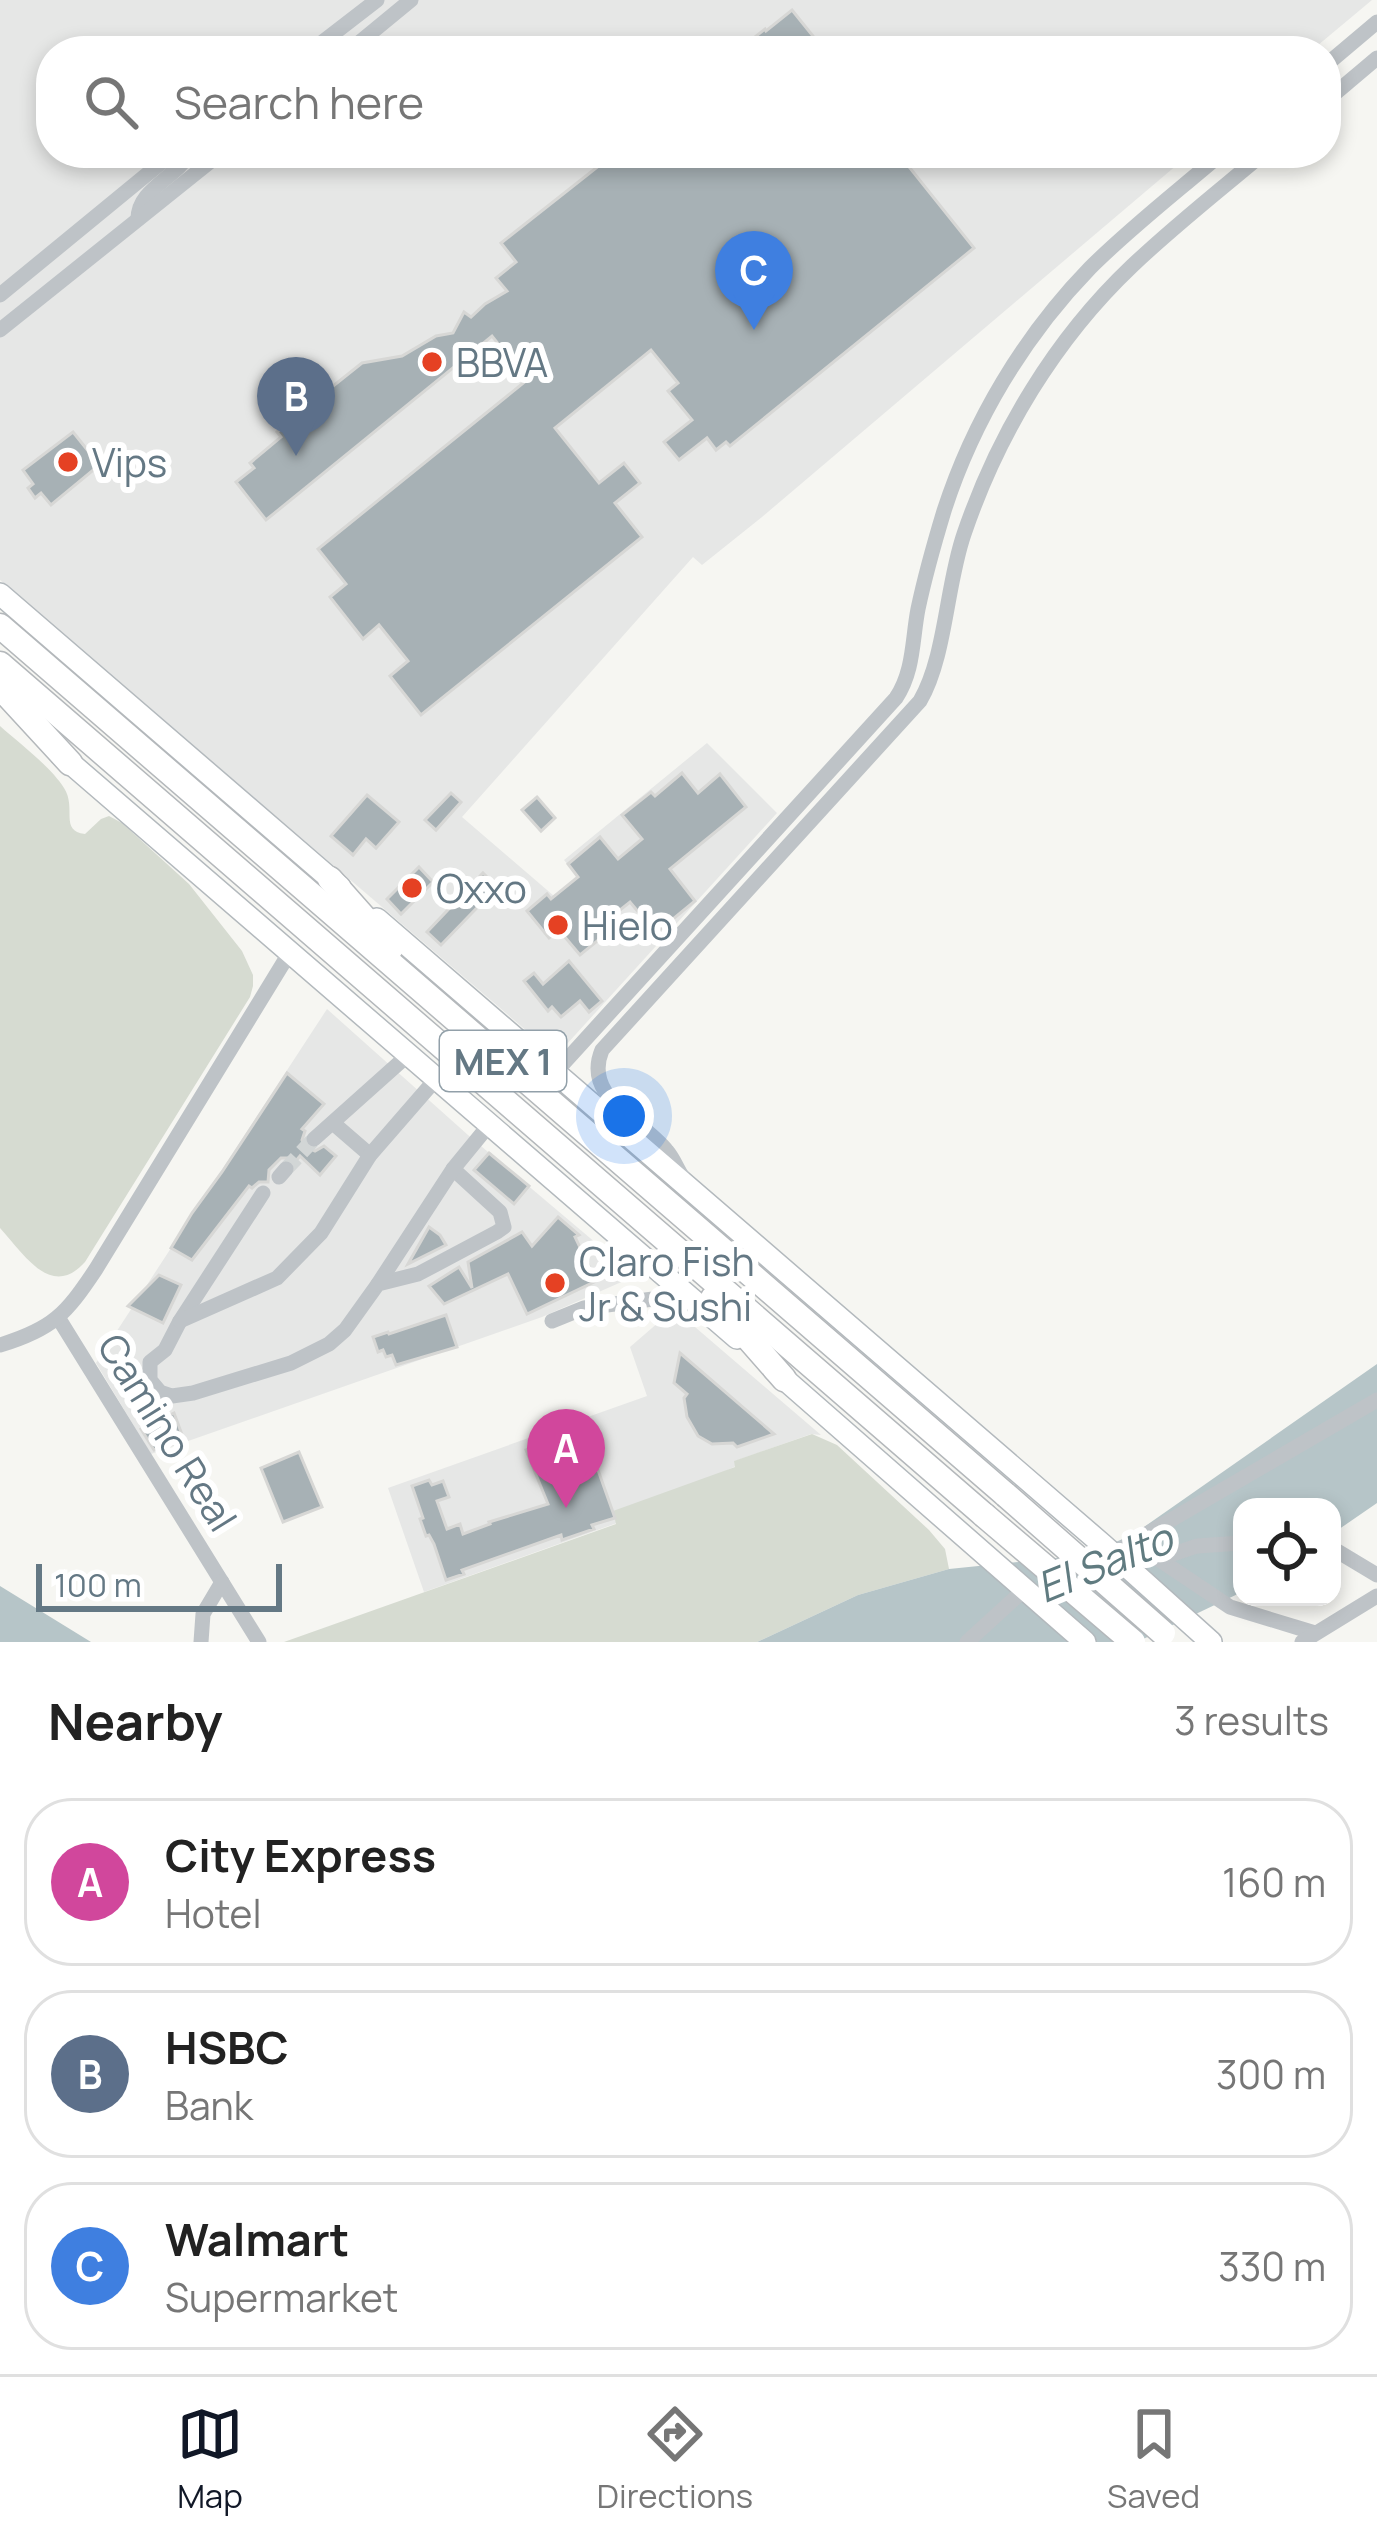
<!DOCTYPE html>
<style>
body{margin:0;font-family:Manrope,sans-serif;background:#f2f2f2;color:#222}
.controls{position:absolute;right:36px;bottom:36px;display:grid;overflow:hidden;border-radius:24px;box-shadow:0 6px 18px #0003}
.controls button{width:108px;height:108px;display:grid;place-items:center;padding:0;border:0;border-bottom:3px solid #e0e0e0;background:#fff;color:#222;font:60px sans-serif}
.scale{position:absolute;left:36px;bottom:30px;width:246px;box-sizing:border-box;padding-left:12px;border:6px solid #647884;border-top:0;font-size:33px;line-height:42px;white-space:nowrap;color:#647884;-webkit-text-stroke:9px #fff;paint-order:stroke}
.you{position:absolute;left:624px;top:1116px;width:42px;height:42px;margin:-30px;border:9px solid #fff;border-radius:50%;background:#1a73e8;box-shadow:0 0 0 18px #1a73e833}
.badge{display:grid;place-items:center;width:78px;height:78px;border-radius:50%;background:#111827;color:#fff;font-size:39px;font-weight:700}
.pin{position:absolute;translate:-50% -99px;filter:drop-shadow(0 3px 6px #0008)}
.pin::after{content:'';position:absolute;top:63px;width:42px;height:36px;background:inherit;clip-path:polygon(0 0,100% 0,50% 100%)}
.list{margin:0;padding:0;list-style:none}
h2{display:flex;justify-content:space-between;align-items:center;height:156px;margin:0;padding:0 48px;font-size:51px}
h2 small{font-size:39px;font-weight:400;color:#767676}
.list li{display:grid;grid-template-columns:78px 1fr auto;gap:36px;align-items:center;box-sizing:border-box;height:168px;margin:0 24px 24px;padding:0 24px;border:3px solid #e0e0e0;border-radius:48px}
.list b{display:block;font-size:45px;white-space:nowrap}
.list p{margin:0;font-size:39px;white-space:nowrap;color:#767676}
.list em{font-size:39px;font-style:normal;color:#767676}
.icon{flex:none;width:66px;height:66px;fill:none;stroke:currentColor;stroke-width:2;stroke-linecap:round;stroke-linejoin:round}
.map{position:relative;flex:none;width:1377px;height:1642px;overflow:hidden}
.search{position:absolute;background:#fff;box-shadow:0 6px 18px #0003;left:36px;right:36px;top:36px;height:132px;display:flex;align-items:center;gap:30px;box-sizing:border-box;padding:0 42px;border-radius:48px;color:#767676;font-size:45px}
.sheet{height:732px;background:#fff}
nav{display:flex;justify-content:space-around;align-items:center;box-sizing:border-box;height:168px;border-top:3px solid #e0e0e0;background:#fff;font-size:33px;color:#767676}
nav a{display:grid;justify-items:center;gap:6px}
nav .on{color:#111827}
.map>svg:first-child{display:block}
.built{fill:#e6e7e6}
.green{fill:#d6dbd1}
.water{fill:#b6c5c8}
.building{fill:#a7b1b5;stroke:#d7d7d5;stroke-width:3}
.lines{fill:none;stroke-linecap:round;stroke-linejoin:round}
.minor-tunnel{stroke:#d2d6d6;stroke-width:15;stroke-dasharray:15 8;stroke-linecap:butt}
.secondary-casing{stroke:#b3b9bd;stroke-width:24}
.trunk-casing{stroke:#b4b8bb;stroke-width:27}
.minor{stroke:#bec3c7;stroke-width:15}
.secondary{stroke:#fff;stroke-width:21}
.trunk{stroke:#fff;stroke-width:24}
.trunk-bridge-casing{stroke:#b4b8bb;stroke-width:27;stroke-linecap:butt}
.trunk-bridge{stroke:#fff;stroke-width:24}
.poi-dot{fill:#e54123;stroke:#fff;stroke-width:4.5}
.labels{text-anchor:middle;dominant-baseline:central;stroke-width:12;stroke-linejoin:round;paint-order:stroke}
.shield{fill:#fff;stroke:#92a0a9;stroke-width:3}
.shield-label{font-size:36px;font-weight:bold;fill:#647884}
.poi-label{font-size:39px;fill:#647884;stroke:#fff;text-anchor:start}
.street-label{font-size:39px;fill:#647884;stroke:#fff}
.water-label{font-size:42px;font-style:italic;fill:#607b80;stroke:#fff}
</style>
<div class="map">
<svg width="1377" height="1642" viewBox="0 0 1377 1642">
<rect width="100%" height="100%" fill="#f6f6f2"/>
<g class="built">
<polygon points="0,0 1372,0 1311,51 51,51 51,153 1191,153 762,517 702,565 693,557 462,817 554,896 578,877 564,860 707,743 777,813 556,1056 0,580"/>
<polygon points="327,1009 468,1135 635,1276 542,1317 151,1454 96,1363"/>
<polygon points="674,1309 821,1435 811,1434 735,1461 736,1466 617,1523 424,1592 388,1488 647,1396 630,1347"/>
</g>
<g class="green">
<path d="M 0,726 C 19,743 51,767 64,788 C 77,808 59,831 85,834 L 101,819 L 109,816 L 122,823 L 189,884 L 242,951 L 253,975 L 253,986 L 250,997 L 85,1262 C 51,1300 24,1254 0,1228 Z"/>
<polygon points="812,1434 837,1445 929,1530 945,1549 949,1569 858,1595 757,1642 284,1642 616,1524 613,1511 735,1467 734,1461"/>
</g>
<g class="water">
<polygon points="1377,1364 1377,1503 1332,1534 1332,1507 1242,1507 1242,1592 1137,1642 757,1642 858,1595 949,1569 1086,1555 1134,1534"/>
<polygon points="0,1586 91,1642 0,1642"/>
</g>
<g class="building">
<polygon points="792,10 825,51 737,51 765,29 766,31"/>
<polygon points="615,153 898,153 974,248 730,446 726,442 716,450 707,438 679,460 664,442 692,420 668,391 678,383 651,350 555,428 599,483 624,463 640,483 615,503 642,537 421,715 390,676 408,661 379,625 363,639 330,597 346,584 318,549 527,380 492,336 266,520 236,482 254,468 250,463 281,437 277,432 310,406 306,401 320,390 323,394 362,363 402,356 436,336 453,333 464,312 471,317 485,304 507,291 496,278 516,262 501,243"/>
<polygon points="73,432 89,452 92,448 103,462 51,505 41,493 35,498 28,488 33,484 23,470"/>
<polygon points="682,773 698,793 720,774 746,807 670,869 695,901 656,933 630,902 606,921 612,929 580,955 559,930 549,938 527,911 547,894 551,899 578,877 568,864 600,837 618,859 642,839 622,815 651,792 655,796"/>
<polygon points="451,793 461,802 436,830 425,820"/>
<polygon points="367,795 399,822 376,848 366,839 353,855 331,836"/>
<polygon points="537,797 555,818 541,831 522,810"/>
<polygon points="419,867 433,882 401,914 387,899"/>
<polygon points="483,873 497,887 441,945 427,932"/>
<polygon points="569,961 602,1001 589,1012 580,1001 561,1017 552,1007 548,1011 524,981 534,973 543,984"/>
<polygon points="287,1073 324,1104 302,1129 305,1131 302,1140 304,1146 315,1151 324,1146 336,1156 320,1175 300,1156 295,1162 289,1158 281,1158 269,1170 268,1182 259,1182 252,1188 249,1186 192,1260 171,1248 192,1213 222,1172"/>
<polygon points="489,1153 529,1186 514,1204 474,1170"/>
<polygon points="558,1217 579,1235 575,1237 596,1281 527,1314 508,1274 444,1304 429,1286 459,1267 472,1288 468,1262 522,1232 532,1246"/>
<polygon points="429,1227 440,1235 446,1245 408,1264"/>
<polygon points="159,1275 181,1285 163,1323 128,1306"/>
<polygon points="446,1315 457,1347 396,1365 392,1355 386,1357 383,1350 378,1352 373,1337 388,1332 389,1334"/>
<polygon points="680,1353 774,1434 737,1447 733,1443 712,1444 698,1436 687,1417 684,1398 687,1394 674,1383"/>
<polygon points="174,1413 184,1440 154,1450 141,1429"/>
<polygon points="556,1433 557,1436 564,1434 570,1451 598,1470 615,1518 592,1525 594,1529 562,1540 561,1535 462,1570 464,1574 446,1580 434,1544 429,1535 426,1536 420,1519 423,1518 412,1486 429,1480 432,1485 443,1481 449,1497 437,1501 447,1529 460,1524 463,1534 490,1524 489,1522 548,1504 526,1450 541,1445 539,1439"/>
<polygon points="299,1452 322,1507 283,1522 261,1468"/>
</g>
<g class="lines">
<polyline class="minor-tunnel" points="286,1169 314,1139"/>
<g class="secondary-casing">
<g id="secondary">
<polyline points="0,594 340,887"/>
<polyline points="61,755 737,1338"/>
<polyline points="377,919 1103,1545 1211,1642"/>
<polyline points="774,1370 1085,1642"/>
</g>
</g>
<g class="trunk-casing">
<g id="trunk">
<polyline points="0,626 1006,1495"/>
<polyline points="0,664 984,1515"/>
<polyline points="0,687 70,763"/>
<polyline points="330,879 391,948"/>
<polyline points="713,1298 784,1379"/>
</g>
</g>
<g class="minor">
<polyline points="311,51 377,0"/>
<polyline points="349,51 411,0"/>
<polyline points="1326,65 1377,22"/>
<polyline points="1326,101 1377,58"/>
<path d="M 138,219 C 138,189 176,178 190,153"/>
<polyline points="0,295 173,153"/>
<polyline points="0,330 221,153"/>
<path d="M 548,1066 L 555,1067 L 562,1065 L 896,698 C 914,671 912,640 918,609 C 925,576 934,544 944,511 C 973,421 1024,336 1090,268 C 1131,227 1178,191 1222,153"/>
<polyline points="333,1123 370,1155"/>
<polyline points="314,1139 408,1055"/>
<path d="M 682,1176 C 677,1168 673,1158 667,1151 C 642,1119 582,1098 602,1050 L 920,701 C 946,656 946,586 964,534 C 998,434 1055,339 1132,266 C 1174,226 1220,190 1264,153"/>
<polyline points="279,1177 286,1169"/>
<polyline points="263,1193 180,1321 165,1350 150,1362 150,1380 160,1392 172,1396 193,1393 291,1363 329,1344 345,1330 378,1284 418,1274 497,1232 504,1227 500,1212 453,1169"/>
<polyline points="378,1284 453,1169 489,1125"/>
<polyline points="59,1319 259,1642"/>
<polyline points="180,1321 277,1278 321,1233 370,1155 436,1079"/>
<polyline points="552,1321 584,1308 653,1299 678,1287"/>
<path d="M 0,1345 C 53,1329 66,1314 96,1269 L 290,952"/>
<polyline points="1133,1542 1377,1400"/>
<polyline points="1332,1548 1377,1575"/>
<polyline points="1113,1554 1133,1542 1230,1607 1315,1633"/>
<polyline points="1158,1559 1197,1546 1242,1543"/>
<polyline points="201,1642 203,1614 222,1582"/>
<polyline points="967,1642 1025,1589"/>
<polyline points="1302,1642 1377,1596"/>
</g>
<use href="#secondary" class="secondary"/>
<use href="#trunk" class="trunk"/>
<g class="trunk-bridge-casing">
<g id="trunk-bridge">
<polyline points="1006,1495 1163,1633"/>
<polyline points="984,1515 1133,1642"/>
</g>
</g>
<use href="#trunk-bridge" class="trunk-bridge"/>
</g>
<g class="poi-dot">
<circle cx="432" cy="362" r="12"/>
<circle cx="68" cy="462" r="12"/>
<circle cx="412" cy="888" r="12"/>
<circle cx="558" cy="925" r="12"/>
<circle cx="555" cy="1283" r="12"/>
</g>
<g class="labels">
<rect class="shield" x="440" y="1031" width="126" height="60" rx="9"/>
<g class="shield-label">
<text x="503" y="1061">MEX 1</text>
</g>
<g class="poi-label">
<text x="456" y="362">BBVA</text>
<text x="92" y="462">Vips</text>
<text x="436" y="888">Oxxo</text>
<text x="582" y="925">Hielo</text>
<text x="579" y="1261">Claro Fish<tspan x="579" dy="45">Jr &amp; Sushi</tspan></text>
</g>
<g class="street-label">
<text transform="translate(168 1432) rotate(58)">Camino Real</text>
</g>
<g class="water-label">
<text transform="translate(1104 1562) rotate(-22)">El Salto</text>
</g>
</g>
</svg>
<div class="controls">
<button><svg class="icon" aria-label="locate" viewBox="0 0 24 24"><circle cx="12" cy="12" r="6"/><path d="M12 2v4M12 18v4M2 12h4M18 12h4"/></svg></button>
</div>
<div class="scale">100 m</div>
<div class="you"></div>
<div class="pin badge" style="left:566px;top:1508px;background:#d1479c">A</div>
<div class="pin badge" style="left:296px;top:456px;background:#5c6f8a">B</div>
<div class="pin badge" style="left:754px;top:330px;background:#3f7fe0">C</div>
<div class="search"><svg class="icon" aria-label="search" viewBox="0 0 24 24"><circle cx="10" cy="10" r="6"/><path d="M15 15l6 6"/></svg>Search here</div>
</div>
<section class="sheet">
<h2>Nearby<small>3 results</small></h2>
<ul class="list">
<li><span class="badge" style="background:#d1479c">A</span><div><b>City Express</b><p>Hotel</p></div><em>160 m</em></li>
<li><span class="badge" style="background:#5c6f8a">B</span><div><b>HSBC</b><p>Bank</p></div><em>300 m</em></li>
<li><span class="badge" style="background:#3f7fe0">C</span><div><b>Walmart</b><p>Supermarket</p></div><em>330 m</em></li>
</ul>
</section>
<nav>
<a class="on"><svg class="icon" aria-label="map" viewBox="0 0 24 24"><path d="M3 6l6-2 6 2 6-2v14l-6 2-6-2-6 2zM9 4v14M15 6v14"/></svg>Map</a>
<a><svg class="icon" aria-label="directions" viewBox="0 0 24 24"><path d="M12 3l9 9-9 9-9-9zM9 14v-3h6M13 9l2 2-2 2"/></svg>Directions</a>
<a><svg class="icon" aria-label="saved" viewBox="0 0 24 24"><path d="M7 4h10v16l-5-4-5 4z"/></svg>Saved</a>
</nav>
